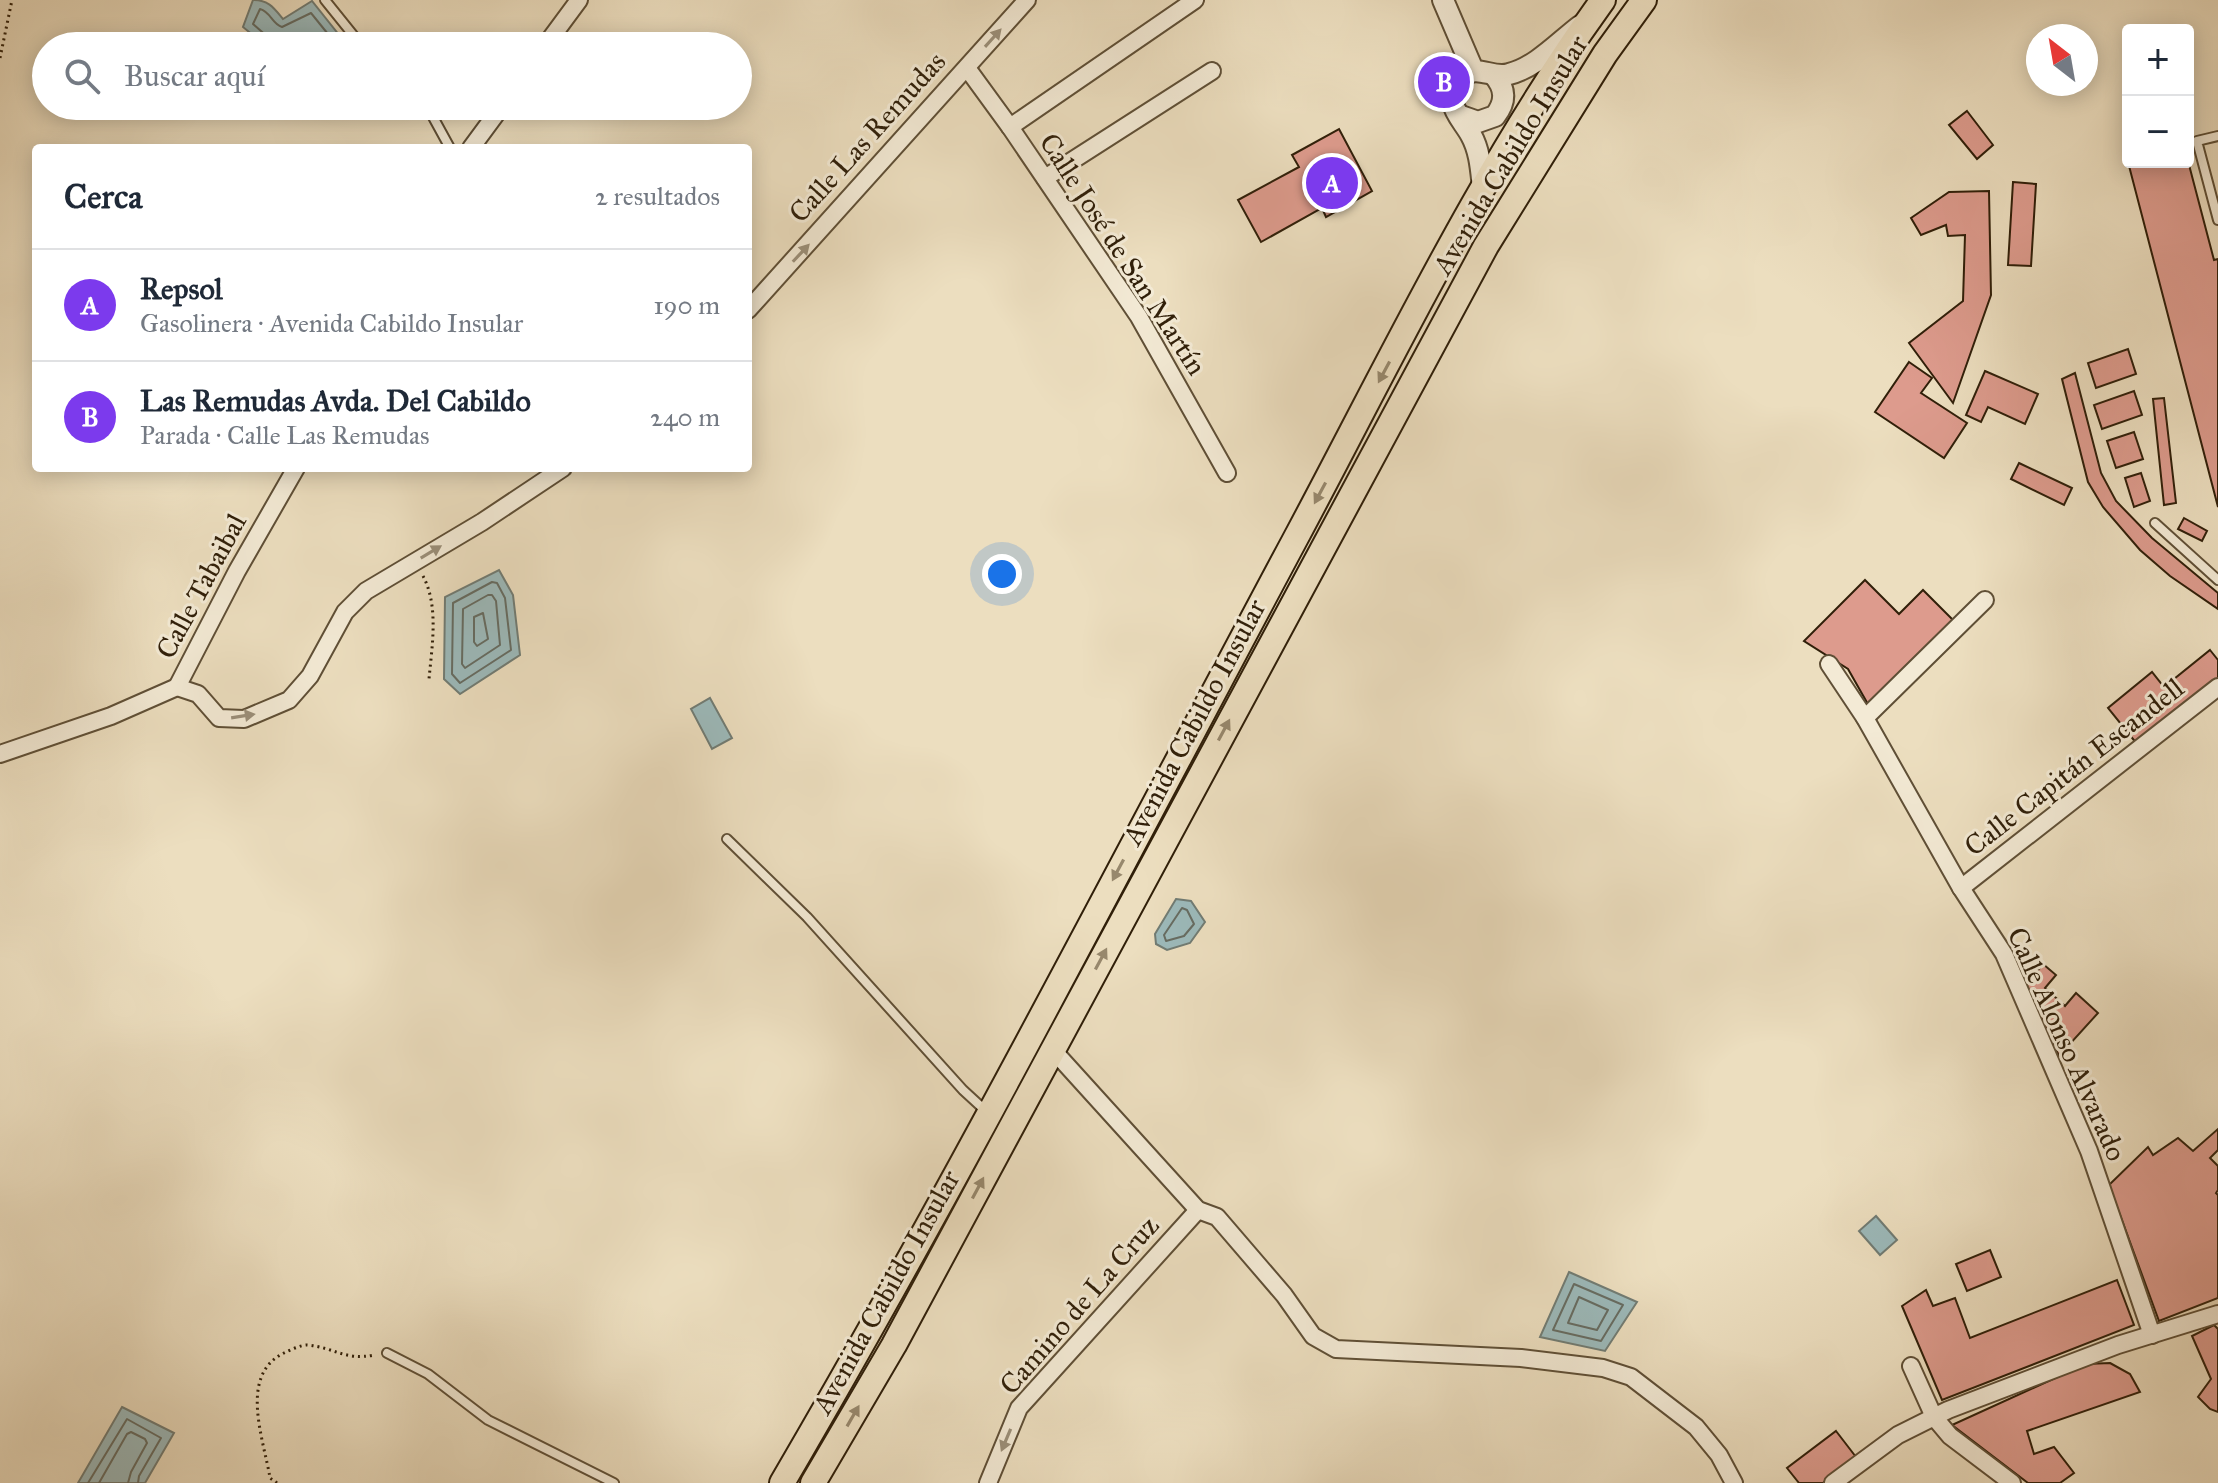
<!DOCTYPE html>
<html lang="es">
<meta charset="utf-8">
<style>
body{margin:0;font-family:"IM FELL Great Primer",serif;background:#f2f2f3;color:#1f2937}
.controls{position:absolute;right:24px;top:24px;display:grid;overflow:hidden;border-radius:8px;box-shadow:0 4px 20px #0003}
.controls button{width:72px;height:72px;display:grid;place-items:center;padding:0;border:0;border-bottom:2px solid #e0e1e3;background:#fff;color:#1f2937;font:40px sans-serif}
.compass{position:absolute;left:2026px;top:24px;width:72px;height:72px;border-radius:50%;background:#fff;box-shadow:0 4px 20px #0003;rotate:329deg}
.you{position:absolute;left:1002px;top:574px;width:28px;height:28px;margin:-20px;border:6px solid #fff;border-radius:50%;background:#1a73e8;box-shadow:0 0 0 12px #1a73e833}
.badge{display:grid;place-items:center;width:52px;height:52px;border-radius:50%;background:#7c3aed;color:#fff;font-size:26px;font-weight:700}
.pin{position:absolute;translate:-50% -50%;border:4px solid #fff;box-shadow:0 2px 8px #0006}
.list{margin:0;padding:0;list-style:none}
h2{display:flex;justify-content:space-between;align-items:center;height:104px;margin:0;padding:0 32px;font-size:34px}
h2 small{font-size:26px;font-weight:400;color:#747a83}
.list li{display:grid;grid-template-columns:52px 1fr auto;gap:24px;align-items:center;box-sizing:border-box;height:112px;padding:0 32px;border-top:2px solid #e0e1e3}
.list b{display:block;font-size:30px;white-space:nowrap}
.list p{margin:0;font-size:26px;white-space:nowrap;color:#747a83}
.list em{font-size:26px;font-style:normal;color:#747a83}
.icon{flex:none;width:44px;height:44px;fill:none;stroke:currentColor;stroke-width:2;stroke-linecap:round;stroke-linejoin:round}
.map{position:relative;flex:none;width:2218px;height:1483px;overflow:hidden}
.search{position:absolute;background:#fff;box-shadow:0 4px 20px #0003;left:32px;top:32px;width:720px;height:88px;display:flex;align-items:center;gap:20px;box-sizing:border-box;padding:0 28px;border-radius:44px;color:#747a83;font-size:30px}
.panel{position:absolute;background:#fff;box-shadow:0 4px 20px #0003;left:32px;top:144px;width:720px;height:328px;border-radius:8px}
.map>svg:first-child{display:block}
.water{fill:#9cbabb;stroke:#717c74;stroke-width:2}
.lines{fill:none;stroke-linecap:round;stroke-linejoin:round}
.shore{stroke:#666c62;stroke-width:2}
.building{fill:#dd9b8d;stroke:#301f09;stroke-width:2}
.service-casing{stroke:#5f4f36;stroke-width:12}
.minor-casing{stroke:#5f4f36;stroke-width:20}
.tertiary-casing{stroke:#5f4f36;stroke-width:24}
.primary-casing{stroke:#301f09;stroke-width:28}
.path{stroke:#301f09;stroke-width:3;stroke-dasharray:2 4;stroke-linecap:butt}
.service{stroke:#f3ead5;stroke-width:8}
.minor{stroke:#f3ead5;stroke-width:16}
.tertiary{stroke:#f3ead5;stroke-width:20}
.primary{stroke:#ecdebf;stroke-width:24}
.oneway{fill:#9b8f79}
.oneway2{fill:#97886d}
.labels{text-anchor:middle;dominant-baseline:central;stroke-width:6;stroke-linejoin:round;paint-order:stroke}
.street-label{font-size:28px;fill:#301f09;stroke:#f3ead5}
</style>
<div class="map">
<svg width="2218" height="1483" viewBox="0 0 2218 1483">
<rect width="100%" height="100%" fill="#ecdebf"/>
<filter id="stains"><feTurbulence type="fractalNoise" baseFrequency=".0025" numOctaves="4"/><feColorMatrix values="0 0 0 0 .2 0 0 0 0 .09 0 0 0 0 .02 0 0 0 .5 -.17"/></filter>
<radialGradient id="worn" r=".72"><stop offset=".6" stop-color="#630" stop-opacity="0"/><stop offset="1" stop-color="#630" stop-opacity=".3"/></radialGradient>
<g class="water">
<path d="M 253,0 C 269,0 274,8 283,19 L 312,1 L 343,40 L 337,46 L 266,46 L 243,27 Z"/>
<polygon points="499,570 513,595 520,655 460,694 444,679 445,597"/>
<polygon points="710,698 732,738 712,749 691,709"/>
<polygon points="1176,899 1191,901 1205,922 1190,943 1167,950 1156,944 1155,934"/>
<polygon points="1876,1216 1897,1240 1880,1255 1859,1231"/>
<polygon points="1569,1272 1637,1302 1605,1351 1540,1337"/>
<polygon points="122,1407 174,1433 145,1483 78,1483"/>
</g>
<g class="lines">
<g class="shore">
<path d="M 270,46 L 269,38 L 253,24 L 260,9 C 271,12 272,24 282,27 L 311,13 L 332,39 L 332,46"/>
<polygon points="492,582 497,583 505,598 511,650 460,683 452,674 453,603"/>
<polygon points="488,595 492,595 496,601 500,645 465,668 462,664 463,609"/>
<polygon points="483,613 488,639 477,646 474,642 474,617"/>
<polygon points="1182,908 1187,910 1194,924 1184,936 1166,941 1164,935"/>
<polygon points="1574,1284 1623,1305 1601,1341 1553,1330"/>
<polygon points="1579,1297 1608,1310 1597,1330 1568,1323"/>
<polyline points="88,1483 127,1419 161,1438 139,1476 138,1483"/>
<polyline points="99,1483 127,1434 131,1432 145,1439 147,1443 131,1472 128,1483"/>
</g>
</g>
<g class="building">
<polygon points="1967,111 1993,145 1977,159 1949,125"/>
<polygon points="1339,129 1372,191 1326,217 1322,208 1261,242 1238,200 1299,167 1292,155"/>
<polygon points="2188,161 2214,260 2218,259 2218,507 2128,162"/>
<polygon points="2013,182 2036,184 2031,266 2008,265"/>
<polygon points="1989,191 1991,295 1953,403 1909,343 1963,301 1965,235 1948,236 1946,225 1921,235 1911,218 1949,192"/>
<polygon points="2128,349 2136,374 2096,388 2088,363"/>
<polygon points="1909,362 1932,378 1921,393 1967,423 1944,458 1875,412"/>
<polygon points="1985,371 2038,394 2025,424 1988,407 1981,422 1966,415"/>
<polygon points="2075,373 2101,473 2116,501 2152,538 2218,593 2218,609 2170,576 2140,550 2103,507 2088,482 2062,379"/>
<polygon points="2134,391 2142,415 2102,429 2094,405"/>
<polygon points="2164,398 2176,503 2164,505 2153,399"/>
<polygon points="2134,432 2143,459 2116,468 2107,441"/>
<polygon points="2019,463 2072,488 2064,505 2011,479"/>
<polygon points="2141,473 2150,501 2134,507 2125,478"/>
<polygon points="2184,518 2207,531 2202,541 2178,529"/>
<polygon points="1865,580 1899,614 1923,590 1954,621 1869,706 1848,669 1804,641"/>
<polygon points="2210,650 2218,660 2218,680 2137,744 2108,708 2152,672 2164,687"/>
<polygon points="2043,964 2056,975 2045,988 2065,1006 2076,993 2098,1013 2059,1056 2026,985"/>
<polygon points="2218,1129 2218,1150 2210,1158 2218,1166 2218,1190 2216,1193 2218,1195 2218,1298 2159,1321 2109,1185 2148,1147 2153,1155 2178,1138 2193,1151"/>
<polygon points="1990,1250 2001,1277 1967,1291 1956,1264"/>
<polygon points="2117,1280 2134,1325 1942,1400 1902,1306 1926,1290 1933,1306 1955,1298 1970,1338"/>
<polygon points="2214,1325 2218,1329 2218,1412 2210,1409 2198,1397 2211,1379 2192,1336"/>
<polygon points="2110,1363 2130,1374 2140,1392 2027,1431 2034,1454 2054,1447 2074,1473 2060,1483 2028,1483 1952,1425 2086,1364"/>
<polygon points="1836,1431 1856,1457 1823,1483 1799,1483 1787,1468"/>
</g>
<g class="lines">
<g class="service-casing">
<g id="service">
<polyline points="325,0 362,46"/>
<polyline points="427,106 450,148"/>
<polyline points="2218,136 2197,141 2218,220"/>
<polyline points="2155,523 2218,580"/>
<polyline points="727,839 807,917 963,1090 988,1113"/>
<polyline points="387,1353 428,1374 488,1420 614,1483"/>
</g>
</g>
<g class="minor-casing">
<g id="minor">
<polyline points="545,46 579,0"/>
<polyline points="967,68 1010,127 1139,317 1227,473"/>
<polyline points="1010,127 1195,0"/>
<polyline points="471,148 502,106"/>
<polyline points="1045,178 1212,71"/>
<polyline points="748,310 1027,0"/>
<polyline points="1829,664 1865,718 1961,888 2004,954 2089,1151 2152,1335"/>
<polyline points="177,687 198,694 219,718 244,719 289,700 310,676 345,612 366,591 482,522 563,468"/>
<polyline points="177,687 237,571 296,468"/>
<polyline points="1865,718 1985,600"/>
<polyline points="0,754 111,716 177,687"/>
<polyline points="1961,888 2218,687"/>
<polyline points="1052,1049 1198,1210 1217,1217 1284,1295 1313,1336 1336,1349 1521,1358 1603,1368 1631,1377 1696,1427 1719,1455 1734,1483"/>
<polyline points="1911,1366 1934,1417 1950,1436 2012,1483"/>
<polyline points="988,1483 1019,1408 1198,1210"/>
<polyline points="1833,1483 1898,1435 1948,1410 2118,1345 2218,1314"/>
</g>
</g>
<g class="tertiary-casing">
<g id="tertiary">
<polyline points="1443,0 1473,70"/>
<path d="M 1461,116 L 1478,122 L 1495,116 C 1506,102 1506,89 1494,75"/>
<path d="M 1483,188 C 1481,170 1480,151 1471,135 C 1465,124 1455,114 1453,103 C 1450,93 1454,82 1462,76 C 1478,64 1492,79 1509,74 C 1535,68 1559,42 1580,26"/>
</g>
</g>
<g class="primary-casing">
<g id="primary">
<path d="M 782,1483 C 964,1172 1129,850 1299,532 C 1395,352 1483,166 1603,0"/>
<polyline points="813,1483 894,1345 1486,246 1605,54 1644,0"/>
</g>
</g>
<g class="path">
<polyline points="0,58 12,0"/>
<path d="M 423,576 C 439,606 432,646 429,679"/>
<path d="M 277,1483 L 270,1478 C 264,1440 238,1375 284,1353 C 290,1350 301,1345 307,1345 C 333,1347 345,1361 374,1355"/>
</g>
<use href="#service" class="service"/>
<use href="#minor" class="minor"/>
<use href="#tertiary" class="tertiary"/>
<use href="#primary" class="primary"/>
</g>
<defs><path id="oneway-solid" d="M-6-.8H1V-3.2L6.5 0L1 3.2V.8H-6Z" transform="scale(2)"/></defs>
<g class="oneway">
<use href="#oneway-solid" transform="translate(993 38) rotate(-48)"/>
<use href="#oneway-solid" transform="translate(801 253) rotate(-47)"/>
<use href="#oneway-solid" transform="translate(431 552) rotate(-31)"/>
<use href="#oneway-solid" transform="translate(243 716) rotate(-9)"/>
<use href="#oneway-solid" transform="translate(1006 1440) rotate(113)"/>
</g>
<g class="oneway2">
<use href="#oneway-solid" transform="translate(1384 372) rotate(118)"/>
<use href="#oneway-solid" transform="translate(1320 493) rotate(118)"/>
<use href="#oneway-solid" transform="translate(1224 730) rotate(-62)"/>
<use href="#oneway-solid" transform="translate(1118 870) rotate(118)"/>
<use href="#oneway-solid" transform="translate(1101 959) rotate(-62)"/>
<use href="#oneway-solid" transform="translate(978 1188) rotate(-62)"/>
<use href="#oneway-solid" transform="translate(853 1416) rotate(-60)"/>
</g>
<g class="labels">
<g class="street-label">
<text transform="translate(867 137) rotate(-48)">Calle Las Remudas</text>
<text transform="translate(1510 155) rotate(-59)">Avenida Cabildo Insular</text>
<text transform="translate(1123 254) rotate(57)">Calle José de San Martín</text>
<text transform="translate(201 586) rotate(-62)">Calle Tabaibal</text>
<text transform="translate(1194 722) rotate(-62)">Avenida Cabildo Insular</text>
<text transform="translate(2074 767) rotate(-38)">Calle Capitán Escandell</text>
<text transform="translate(2067 1044) rotate(66)">Calle Alonso Alvarado</text>
<text transform="translate(886 1292) rotate(-61)">Avenida Cabildo Insular</text>
<text transform="translate(1079 1305) rotate(-49)">Camino de La Cruz</text>
</g>
</g>
<rect width="100%" height="100%" filter="url(#stains)"/>
<rect width="100%" height="100%" fill="url(#worn)"/>
</svg>
<div class="controls">
<button>+</button>
<button>−</button>
</div>
<svg class="compass" viewBox="-18 -18 36 36"><path d="M0-13l5 13h-10z" fill="#e53935"/><path d="M0 13l5-13h-10z" fill="#747a83"/></svg>
<div class="you"></div>
<div class="pin badge" style="left:1332px;top:183px">A</div>
<div class="pin badge" style="left:1444px;top:82px">B</div>
<div class="search"><svg class="icon" aria-label="search" viewBox="0 0 24 24"><circle cx="10" cy="10" r="6"/><path d="M15 15l6 6"/></svg>Buscar aquí</div>
<section class="panel">
<h2>Cerca<small>2 resultados</small></h2>
<ul class="list">
<li><span class="badge">A</span><div><b>Repsol</b><p>Gasolinera · Avenida Cabildo Insular</p></div><em>190 m</em></li>
<li><span class="badge">B</span><div><b>Las Remudas Avda. Del Cabildo</b><p>Parada · Calle Las Remudas</p></div><em>240 m</em></li>
</ul>
</section>
</div>
